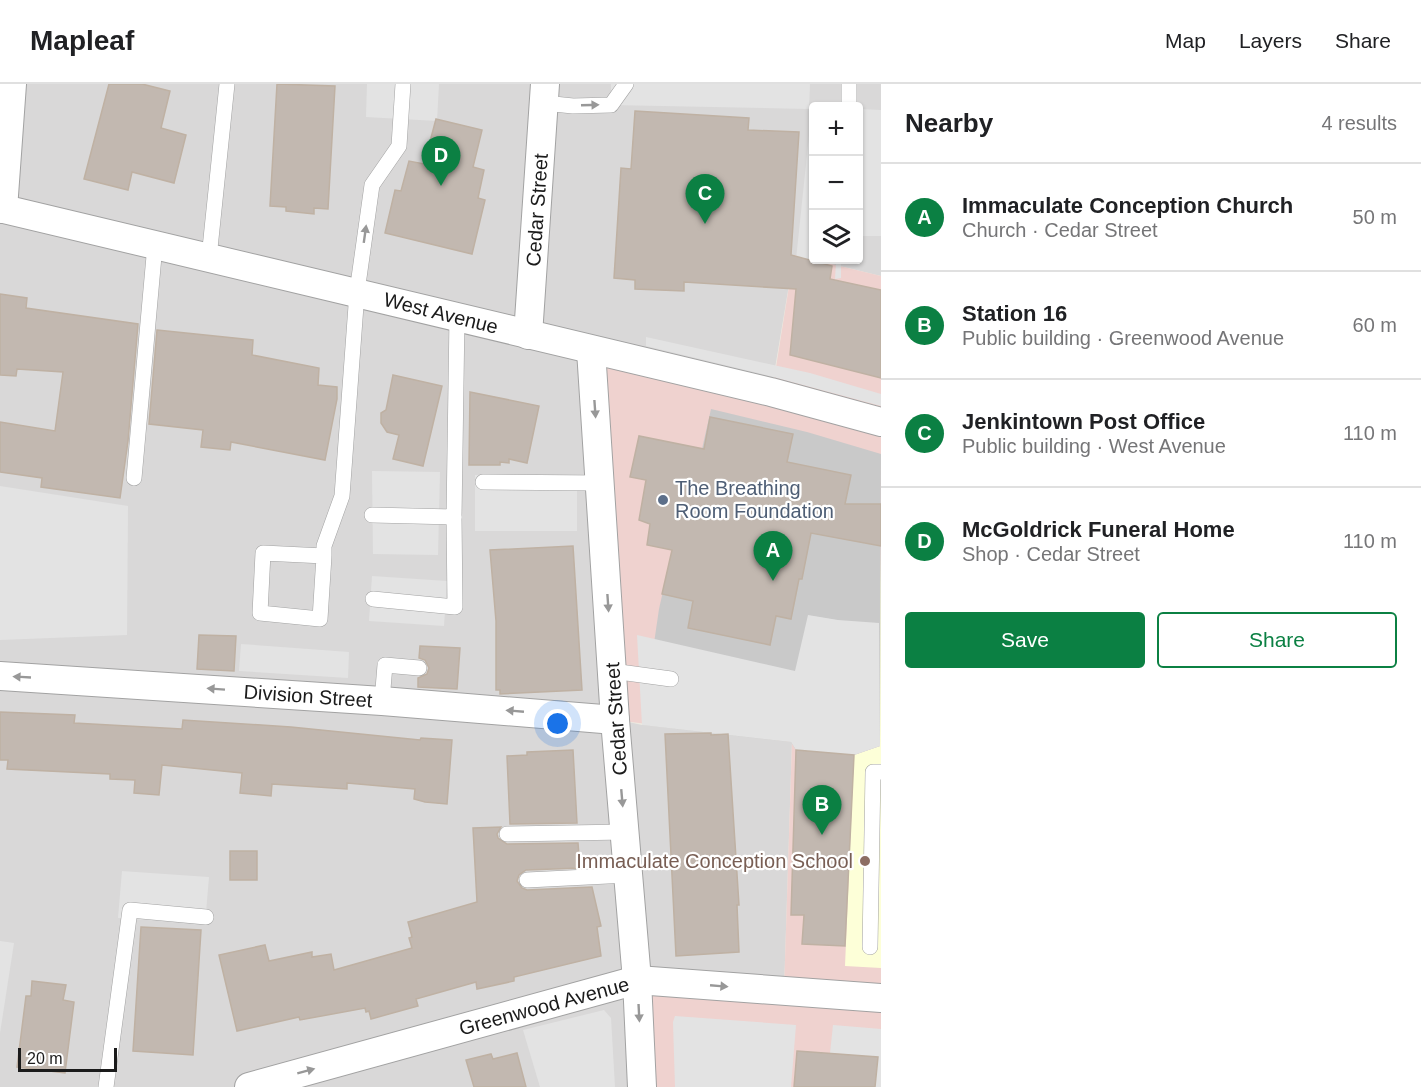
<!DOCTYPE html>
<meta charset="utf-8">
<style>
body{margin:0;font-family:Arial,sans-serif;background:#f6f6f6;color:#202124}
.controls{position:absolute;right:18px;top:18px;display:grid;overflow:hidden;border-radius:6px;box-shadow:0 2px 4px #0004}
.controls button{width:54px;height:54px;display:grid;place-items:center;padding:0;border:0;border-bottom:2px solid #e0e0e0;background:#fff;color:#202124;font:30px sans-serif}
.scale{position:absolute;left:18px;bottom:15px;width:99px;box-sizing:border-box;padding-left:6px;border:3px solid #1b1b1b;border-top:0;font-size:16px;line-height:21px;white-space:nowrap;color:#1b1b1b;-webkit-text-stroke:4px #fff;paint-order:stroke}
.you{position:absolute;left:558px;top:640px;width:21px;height:21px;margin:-15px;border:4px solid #fff;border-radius:50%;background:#1a73e8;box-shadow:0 0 0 9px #1a73e833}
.badge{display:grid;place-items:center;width:39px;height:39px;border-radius:50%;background:#0b8043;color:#fff;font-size:20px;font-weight:700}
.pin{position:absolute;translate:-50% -50px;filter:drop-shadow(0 2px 3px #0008)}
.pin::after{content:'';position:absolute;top:32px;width:21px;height:18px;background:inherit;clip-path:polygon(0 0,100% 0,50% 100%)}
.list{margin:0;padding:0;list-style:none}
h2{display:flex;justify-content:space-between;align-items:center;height:78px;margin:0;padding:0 24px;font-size:26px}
h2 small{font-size:20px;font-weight:400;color:#757577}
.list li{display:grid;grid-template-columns:39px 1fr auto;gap:18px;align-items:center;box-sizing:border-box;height:108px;padding:0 24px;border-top:2px solid #e0e0e0}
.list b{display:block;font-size:22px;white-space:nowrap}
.list p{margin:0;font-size:20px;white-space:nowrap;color:#757577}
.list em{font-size:20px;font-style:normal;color:#757577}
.actions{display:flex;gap:12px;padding:18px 24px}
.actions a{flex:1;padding:14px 0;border:2px solid #0b8043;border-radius:6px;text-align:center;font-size:21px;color:#0b8043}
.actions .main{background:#0b8043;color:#fff}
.icon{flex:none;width:33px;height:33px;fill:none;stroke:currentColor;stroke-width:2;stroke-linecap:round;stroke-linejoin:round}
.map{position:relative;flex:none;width:881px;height:1003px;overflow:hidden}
header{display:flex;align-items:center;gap:36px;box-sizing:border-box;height:84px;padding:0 30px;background:#fff;border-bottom:2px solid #e0e0e0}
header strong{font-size:28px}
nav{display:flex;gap:33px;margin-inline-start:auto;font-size:21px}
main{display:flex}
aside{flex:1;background:#fff}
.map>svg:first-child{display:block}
.residential{fill:#d9d8d8;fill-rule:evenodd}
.commercial{fill:#efd2cf}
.education{fill:#fdffd8}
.religious{fill:#c9c9c9}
.parking{fill:#e3e3e3}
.building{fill:#c2b8b0;stroke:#bfb1a3;stroke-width:1.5}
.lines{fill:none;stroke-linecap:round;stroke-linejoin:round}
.lane-casing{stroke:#a2a2a2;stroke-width:16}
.street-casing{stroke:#a2a2a2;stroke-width:30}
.lane{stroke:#fff;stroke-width:15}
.street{stroke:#fff;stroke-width:28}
.oneway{fill:#989898}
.service-dot{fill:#5c6f8a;stroke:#fff;stroke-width:2}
.education-dot{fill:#8d6e63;stroke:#fff;stroke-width:2}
.labels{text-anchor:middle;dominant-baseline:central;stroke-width:4.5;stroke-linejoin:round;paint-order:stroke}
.street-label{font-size:20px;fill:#1b1b1b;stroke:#fff}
.service-label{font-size:20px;fill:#4e5e75;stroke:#fff;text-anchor:start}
.education-label{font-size:20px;fill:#785e54;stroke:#fff;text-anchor:end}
</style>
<header>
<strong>Mapleaf</strong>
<nav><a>Map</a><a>Layers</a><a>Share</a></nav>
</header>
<main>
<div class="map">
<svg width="881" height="1003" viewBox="0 0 881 1003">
<rect width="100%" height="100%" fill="#edeae1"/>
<path class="residential" d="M 0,0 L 881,0 L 881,192 L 794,171 L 771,308 L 615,635 L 642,641 L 792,658 L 784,907 L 642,1003 L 0,1003 ZM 814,22 L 858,22 L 858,176 L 814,176 Z"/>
<polygon class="commercial" points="794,171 881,192 881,1003 642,1003 637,896 784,907 792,658 615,636 591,266 772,308"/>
<polygon class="education" points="881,463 881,884 845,882 854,671 880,662 879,539"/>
<polygon class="religious" points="711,325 807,348 881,370 880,662 854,671 796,666 791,658 642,641 659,525 672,467 679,467"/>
<g class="parking">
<polygon points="367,0 439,0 437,37 366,33"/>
<polygon points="611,0 810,0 809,25 611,21"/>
<polygon points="812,23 814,176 841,176 841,194 835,195 836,179 814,176 811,188 795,185"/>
<polygon points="859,25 881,26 881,152 859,152"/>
<polygon points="646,253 810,289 881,310 881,322 758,289 646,262"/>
<polygon points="372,387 440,388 438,471 373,470"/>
<rect x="475" y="391" width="102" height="56"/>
<polygon points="0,402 128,422 127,551 0,556"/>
<polygon points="372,492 447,497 444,542 369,537"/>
<polygon points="808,531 838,536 879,539 880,662 854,671 796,666 791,658 642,641 637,551 795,587"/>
<polygon points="241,560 349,568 348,594 239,587"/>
<polygon points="122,787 209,793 205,840 118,834"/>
<polygon points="0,857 14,859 0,949"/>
<polygon points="604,926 611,934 615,1003 540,1003 523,946"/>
<polygon points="675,932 796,941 791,1003 675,1003 673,938"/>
<polygon points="833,941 881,945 881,1003 875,1003 877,973 830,969"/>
</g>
<g class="building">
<polygon points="109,0 142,0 170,7 161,44 186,51 174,99 132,88 128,106 84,95"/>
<polygon points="277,0 335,2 328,125 314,124 314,130 286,127 286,123 270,122"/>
<polygon points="635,27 749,34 748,46 799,48 791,171 832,182 830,195 881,206 881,294 790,271 796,205 684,198 684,207 635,205 635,196 614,194 621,84 631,85"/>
<polygon points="436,35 482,46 473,83 484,86 478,114 485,116 472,170 385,149 395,106 401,107 409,77 424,80"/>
<polygon points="0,210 27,214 26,224 138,240 128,357 120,414 41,403 42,394 0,388 0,338 55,347 63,288 17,285 16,292 0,291"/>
<polygon points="157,246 253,256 252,271 319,284 318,301 337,303 337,315 325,376 231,358 230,366 201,363 203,346 149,340"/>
<polygon points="393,291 442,302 423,382 393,375 399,351 387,348 381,339 381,329 386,326"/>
<polygon points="470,308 539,322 527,379 509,375 509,379 500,378 500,381 469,381"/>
<polygon points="710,333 793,350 787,378 851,391 845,420 881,420 881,462 811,449 802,495 799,495 791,535 776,532 770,561 688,544 693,517 662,510 672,466 647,461 650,440 639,436 646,396 630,393 639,352 704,365"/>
<polygon points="573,462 582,606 500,610 500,606 496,606 496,537 490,466"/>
<polygon points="199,551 236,552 234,587 197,585"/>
<polygon points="420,562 460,564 457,605 418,603 418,594 427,590 429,584 425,576 419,574"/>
<polygon points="0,628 75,631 74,639 182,645 183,636 291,643 420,656 421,654 452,656 447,720 425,718 414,715 415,705 347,699 347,705 272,700 271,712 240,709 242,689 162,681 159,711 134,709 135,696 110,695 110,690 7,685 8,676 0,676"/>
<polygon points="711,649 711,651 728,650 739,821 737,821 739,868 676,872 665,650"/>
<polygon points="573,666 577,739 510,740 507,672 527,671 527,668"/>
<polygon points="796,666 854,671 845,862 802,860 804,831 791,831"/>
<polygon points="501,743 497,750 498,754 507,760 578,759 580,784 526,786 519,791 517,797 522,804 527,806 592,803 601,842 597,843 601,872 514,893 514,897 477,905 476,898 416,915 418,922 371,935 369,927 366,928 365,924 300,936 299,933 237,947 219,871 265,861 269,877 312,868 312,873 331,870 334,886 412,864 409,854 412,853 408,838 477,818 473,744"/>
<rect x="230" y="767" width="27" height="29"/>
<polygon points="141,843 201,846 193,971 133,967"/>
<polygon points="32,897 66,901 63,916 74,918 65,989 17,983 26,912 31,912"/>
<polygon points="797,967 878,973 875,1003 794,1003"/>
<polygon points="517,969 526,1003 474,1003 466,976 491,970 493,975"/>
</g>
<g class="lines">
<g class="lane-casing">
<g id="lane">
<polyline points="544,19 573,22 611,21 626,0"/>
<polyline points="849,22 849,0"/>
<polyline points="209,174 227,0"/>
<polyline points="134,394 155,161"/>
<polyline points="483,398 600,399"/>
<polyline points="372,431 454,433 457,233"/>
<polyline points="324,472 263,469 260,529 320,535 324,472 324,462 342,412 357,208 372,101 399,62 403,0"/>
<polyline points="373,515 455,523 454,433"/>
<polyline points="612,587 671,595"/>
<polyline points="382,617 385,581 419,584"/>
<polyline points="507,750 625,748"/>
<polyline points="527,796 628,791"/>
<polyline points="870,863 873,688 881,688"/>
<polyline points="106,1003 130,826 206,833"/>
</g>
</g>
<g class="street-casing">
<g id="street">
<polyline points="0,124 771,308 881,338"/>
<polyline points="3,125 12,0"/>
<polyline points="528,251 545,0"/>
<polyline points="591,266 615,636 637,896 642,1003"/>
<polyline points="0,592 382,617 615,636"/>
<polyline points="249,1003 637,896 881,914"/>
</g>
</g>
<use href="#lane" class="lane"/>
<use href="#street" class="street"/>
</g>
<defs><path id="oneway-solid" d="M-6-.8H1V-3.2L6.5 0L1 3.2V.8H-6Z" transform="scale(1.5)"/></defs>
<g class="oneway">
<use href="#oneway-solid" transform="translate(590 21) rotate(-2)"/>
<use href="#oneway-solid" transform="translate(365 150) rotate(-82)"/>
<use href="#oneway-solid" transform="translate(595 325) rotate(86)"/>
<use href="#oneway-solid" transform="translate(608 519) rotate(86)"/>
<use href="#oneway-solid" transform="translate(22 593) rotate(-177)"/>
<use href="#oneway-solid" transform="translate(216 605) rotate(-176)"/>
<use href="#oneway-solid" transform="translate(515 627) rotate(-175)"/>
<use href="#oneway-solid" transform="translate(622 714) rotate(85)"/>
<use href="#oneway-solid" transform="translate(719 902) rotate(5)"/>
<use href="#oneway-solid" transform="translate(639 929) rotate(87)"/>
<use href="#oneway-solid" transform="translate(306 987) rotate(-15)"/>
</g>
<circle class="service-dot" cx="663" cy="416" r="6"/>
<circle class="education-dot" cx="865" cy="777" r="6"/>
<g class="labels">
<g class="street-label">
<text transform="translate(537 126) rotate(-86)">Cedar Street</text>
<text transform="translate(441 229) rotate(14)">West Avenue</text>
<text transform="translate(308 612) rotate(4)">Division Street</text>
<text transform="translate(616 635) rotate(-94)">Cedar Street</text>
<text transform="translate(544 922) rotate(-15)">Greenwood Avenue</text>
</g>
<g class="service-label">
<text x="675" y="404">The Breathing<tspan x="675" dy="23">Room Foundation</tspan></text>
</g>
<g class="education-label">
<text x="853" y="777">Immaculate Conception School</text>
</g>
</g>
</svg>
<div class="controls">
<button>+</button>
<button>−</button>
<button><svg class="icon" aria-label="layers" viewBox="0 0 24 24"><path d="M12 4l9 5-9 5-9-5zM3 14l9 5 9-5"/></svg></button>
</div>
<div class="scale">20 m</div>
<div class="you"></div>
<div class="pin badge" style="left:773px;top:497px">A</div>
<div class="pin badge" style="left:822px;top:751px">B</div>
<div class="pin badge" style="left:705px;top:140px">C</div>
<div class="pin badge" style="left:441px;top:102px">D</div>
</div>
<aside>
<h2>Nearby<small>4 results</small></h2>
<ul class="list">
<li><span class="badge">A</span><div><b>Immaculate Conception Church</b><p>Church · Cedar Street</p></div><em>50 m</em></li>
<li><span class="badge">B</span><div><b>Station 16</b><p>Public building · Greenwood Avenue</p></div><em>60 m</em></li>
<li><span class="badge">C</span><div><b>Jenkintown Post Office</b><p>Public building · West Avenue</p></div><em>110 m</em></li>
<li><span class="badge">D</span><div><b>McGoldrick Funeral Home</b><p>Shop · Cedar Street</p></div><em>110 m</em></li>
</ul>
<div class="actions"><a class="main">Save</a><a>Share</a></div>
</aside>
</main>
